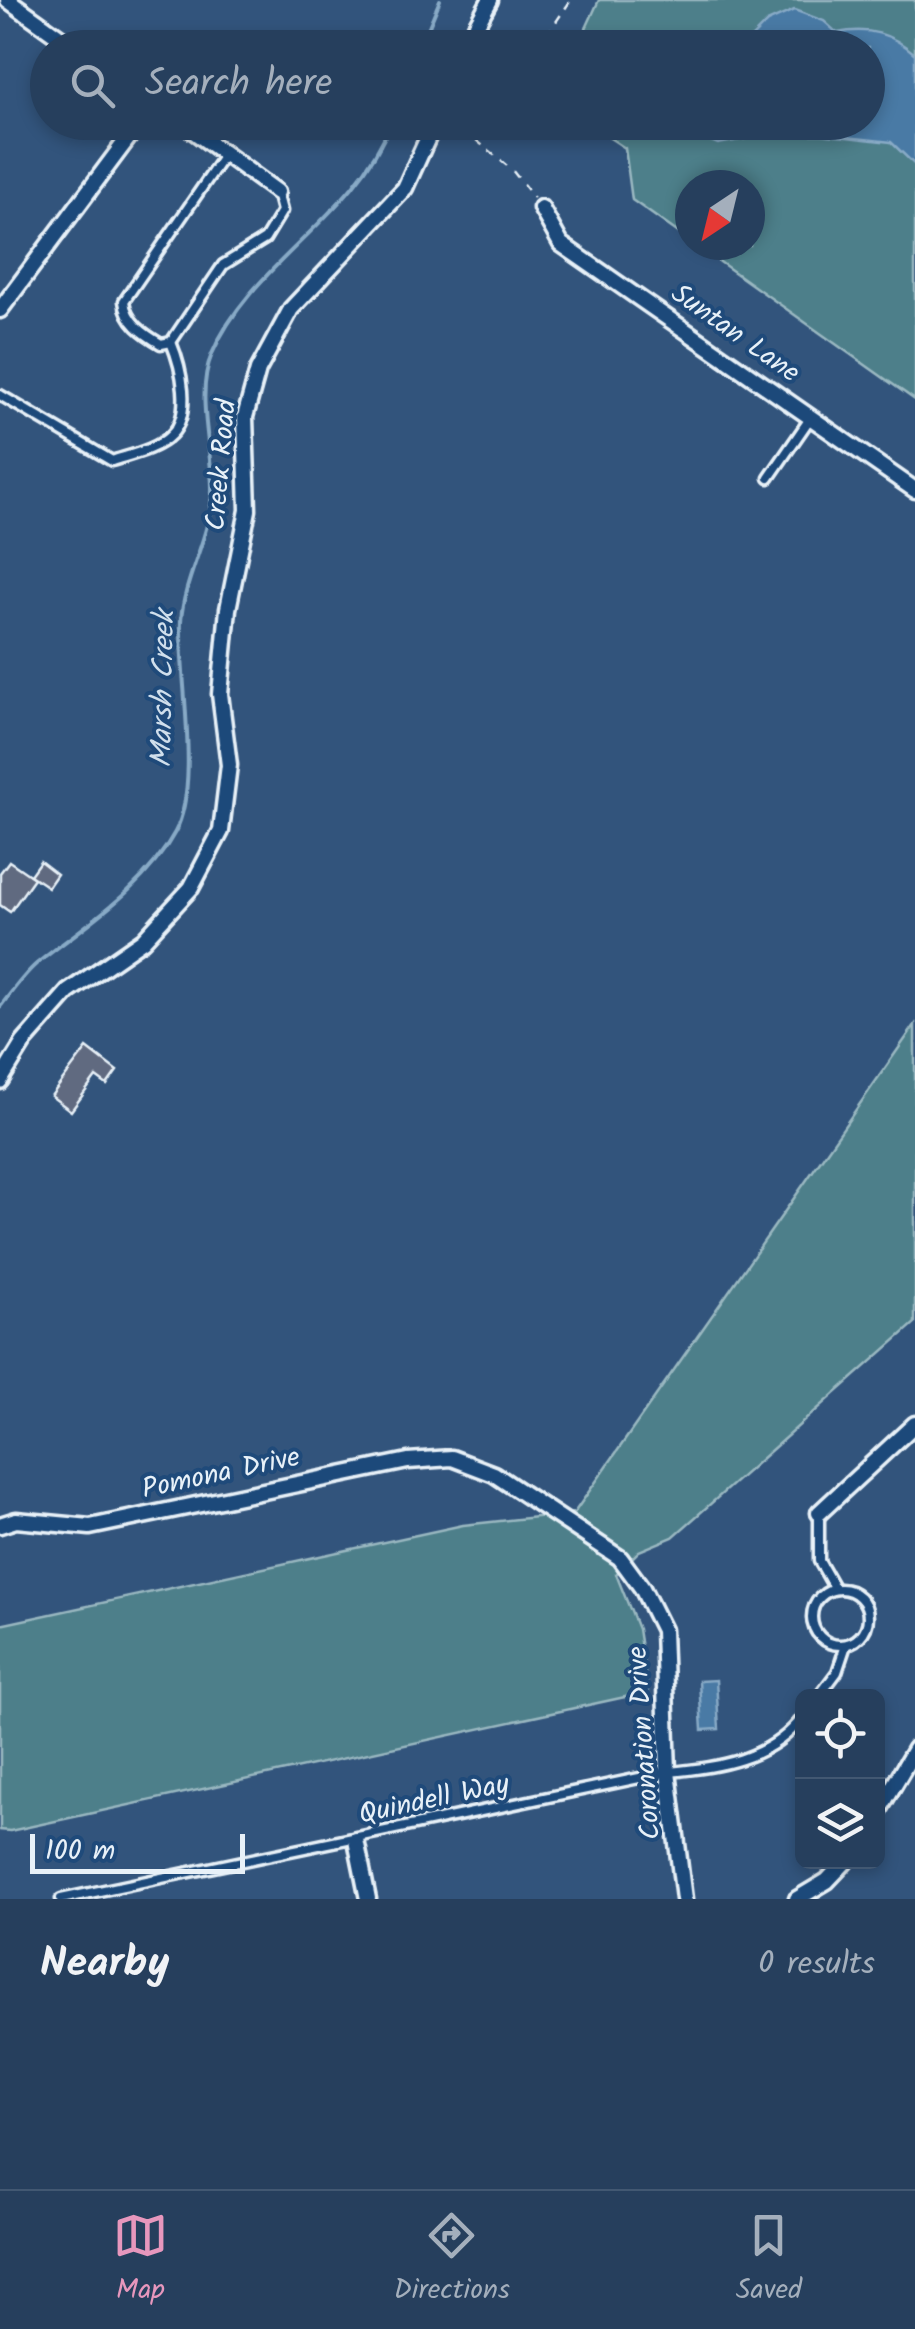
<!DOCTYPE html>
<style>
body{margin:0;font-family:Kalam,sans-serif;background:#324a66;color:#f1f3f6}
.controls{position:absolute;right:30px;bottom:30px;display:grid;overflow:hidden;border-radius:15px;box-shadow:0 5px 15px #0003}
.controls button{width:90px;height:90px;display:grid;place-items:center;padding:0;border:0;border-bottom:2px solid #425872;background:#263f5d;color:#f1f3f6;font:50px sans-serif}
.compass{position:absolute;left:675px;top:170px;width:90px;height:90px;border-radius:50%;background:#263f5d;box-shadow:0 5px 15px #0003;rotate:215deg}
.scale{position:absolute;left:30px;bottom:25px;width:215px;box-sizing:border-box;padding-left:10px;border:5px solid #e8f1f8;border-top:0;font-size:28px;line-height:35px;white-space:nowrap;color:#e8f1f8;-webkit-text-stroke:8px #1f4a7a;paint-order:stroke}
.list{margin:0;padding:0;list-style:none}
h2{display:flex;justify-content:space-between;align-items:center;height:130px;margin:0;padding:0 40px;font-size:42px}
h2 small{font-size:32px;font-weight:400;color:#a4afbc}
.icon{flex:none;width:55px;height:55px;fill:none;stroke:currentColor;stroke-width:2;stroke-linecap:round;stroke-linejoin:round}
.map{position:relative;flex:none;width:915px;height:1899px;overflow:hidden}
.search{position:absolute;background:#263f5d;box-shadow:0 5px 15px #0003;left:30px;right:30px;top:30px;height:110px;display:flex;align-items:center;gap:25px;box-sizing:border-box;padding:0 35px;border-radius:55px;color:#a4afbc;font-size:38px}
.sheet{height:290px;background:#263f5d}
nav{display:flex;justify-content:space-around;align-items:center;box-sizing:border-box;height:140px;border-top:2px solid #425872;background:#263f5d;font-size:28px;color:#a4afbc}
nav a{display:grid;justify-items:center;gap:5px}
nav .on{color:#e797bd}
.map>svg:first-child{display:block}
.green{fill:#4d7f8a;stroke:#9ab8c1;stroke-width:2.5}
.water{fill:#487aa5;stroke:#88aac6;stroke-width:2.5}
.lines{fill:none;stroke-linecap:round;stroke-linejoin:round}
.stream{stroke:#88aac6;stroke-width:4}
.building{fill:#606a80;stroke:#e8f1f8;stroke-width:2.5}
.lane-casing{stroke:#e8f1f8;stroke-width:15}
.street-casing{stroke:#e8f1f8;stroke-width:21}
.path{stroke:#e8f1f8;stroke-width:2.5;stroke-dasharray:8 8;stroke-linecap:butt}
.lane{stroke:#1f4a7a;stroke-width:8}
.street{stroke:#1f4a7a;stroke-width:14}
.labels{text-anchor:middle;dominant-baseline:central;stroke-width:8;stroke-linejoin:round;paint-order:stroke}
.street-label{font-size:28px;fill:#e8f1f8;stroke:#1f4a7a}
.water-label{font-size:30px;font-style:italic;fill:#d0dfec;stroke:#1f4a7a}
</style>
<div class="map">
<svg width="915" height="1899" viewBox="0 0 915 1899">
<rect width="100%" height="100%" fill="#32547c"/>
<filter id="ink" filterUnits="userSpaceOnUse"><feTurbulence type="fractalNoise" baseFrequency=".01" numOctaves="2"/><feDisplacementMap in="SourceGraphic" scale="20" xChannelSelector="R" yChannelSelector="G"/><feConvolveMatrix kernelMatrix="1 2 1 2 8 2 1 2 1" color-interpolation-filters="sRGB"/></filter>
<g filter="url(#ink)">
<g class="green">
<polygon points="599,0 915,0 915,400 696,245 750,245 750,185 690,185 690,241 632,200 625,148 587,123 868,122 868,48 577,48"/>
<polygon points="915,1025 915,1323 673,1537 639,1551 616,1574 638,1629 648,1692 10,1831 0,1830 0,1625 463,1525 574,1513"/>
</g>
<g class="water">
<path d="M 794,10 L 824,21 L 837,33 C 869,27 891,33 915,54 L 915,165 L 891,142 L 819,134 L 756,137 L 718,144 L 667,123 L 868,122 L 868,48 L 742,47 L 767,22 Z"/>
<polygon points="716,1680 719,1729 702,1730 699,1681"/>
</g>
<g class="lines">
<g class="stream">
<polyline points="420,48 440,0"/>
<path d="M 0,1007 C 12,992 25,972 40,961 C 88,923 145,888 175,832 C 201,785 179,677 181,621 C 184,576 212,535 212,489 C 212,447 195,393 212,354 C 251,262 355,218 391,122"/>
</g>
</g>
<g class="building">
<polygon points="9,861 34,878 10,912 0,905 0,873"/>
<polygon points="40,861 57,874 48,887 30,875"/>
<polygon points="87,1048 117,1071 107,1085 96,1077 71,1111 51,1096"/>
</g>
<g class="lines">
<g class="lane-casing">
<g id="lane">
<path d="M 225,154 L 124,301 C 126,322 144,334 161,344 L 171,342 L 223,265 L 265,239 L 282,211 L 277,192"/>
<path d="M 0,395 L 112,461 C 130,455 158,449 171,435 C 193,414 181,366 171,342"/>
<polyline points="769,478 811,417"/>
<polyline points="819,1513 819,1561 835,1589"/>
<circle cx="840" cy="1617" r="28"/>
<polyline points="819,1696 837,1672 846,1645"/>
<path d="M 61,1899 L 668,1772 C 717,1768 770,1760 802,1718"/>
</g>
</g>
<g class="street-casing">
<g id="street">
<polyline points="8,0 75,48"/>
<polyline points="464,48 490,0"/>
<polyline points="181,122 277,192"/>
<polyline points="541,208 561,244 915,490"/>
<polyline points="0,310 140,122"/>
<polyline points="0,1081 24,1042 68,992 143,940 191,888 221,831 229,765 220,694 228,609 248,510 245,417 258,370 291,309 405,188 435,122"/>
<polyline points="819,1513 915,1424"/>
<polyline points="0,1525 16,1520 90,1527 408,1461 452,1458 494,1474 620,1558 642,1588 663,1630 668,1772 684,1899"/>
<polyline points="878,1812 915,1749"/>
<polyline points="356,1840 368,1899"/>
<polyline points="797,1899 827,1881 845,1862"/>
</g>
</g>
<g class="path">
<polyline points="538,48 571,0"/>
<polyline points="447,124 464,130 471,122"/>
<polyline points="464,130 512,170 534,198"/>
</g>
<use href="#lane" class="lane"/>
<use href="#street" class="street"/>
</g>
</g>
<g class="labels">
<g class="street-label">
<text transform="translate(735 334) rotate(35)">Suntan Lane</text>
<text transform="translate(222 465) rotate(-85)">Creek Road</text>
<text transform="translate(221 1474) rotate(-12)">Pomona Drive</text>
<text transform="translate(645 1743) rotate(-94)">Coronation Drive</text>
<text transform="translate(434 1800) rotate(-12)">Quindell Way</text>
</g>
<g class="water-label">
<text transform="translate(164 689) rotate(-89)">Marsh Creek</text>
</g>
</g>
</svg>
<div class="controls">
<button><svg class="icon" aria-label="locate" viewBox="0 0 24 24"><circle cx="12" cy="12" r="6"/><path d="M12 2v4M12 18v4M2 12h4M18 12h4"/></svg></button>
<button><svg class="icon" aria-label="layers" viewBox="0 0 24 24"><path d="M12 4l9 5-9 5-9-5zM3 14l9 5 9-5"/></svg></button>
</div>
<svg class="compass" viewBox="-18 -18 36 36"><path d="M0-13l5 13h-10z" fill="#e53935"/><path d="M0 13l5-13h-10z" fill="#a4afbc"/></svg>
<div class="scale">100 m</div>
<div class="search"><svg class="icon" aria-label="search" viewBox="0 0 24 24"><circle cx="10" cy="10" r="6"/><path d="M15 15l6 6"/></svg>Search here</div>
</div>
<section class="sheet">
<h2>Nearby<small>0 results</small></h2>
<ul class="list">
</ul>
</section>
<nav>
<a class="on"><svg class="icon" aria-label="map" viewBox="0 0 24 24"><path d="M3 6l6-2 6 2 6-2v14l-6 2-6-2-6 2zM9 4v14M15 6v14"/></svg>Map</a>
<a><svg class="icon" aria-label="directions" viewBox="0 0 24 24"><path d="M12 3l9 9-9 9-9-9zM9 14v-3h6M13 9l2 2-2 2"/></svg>Directions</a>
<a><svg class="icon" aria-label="saved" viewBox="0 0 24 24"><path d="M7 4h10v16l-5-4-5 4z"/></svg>Saved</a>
</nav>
